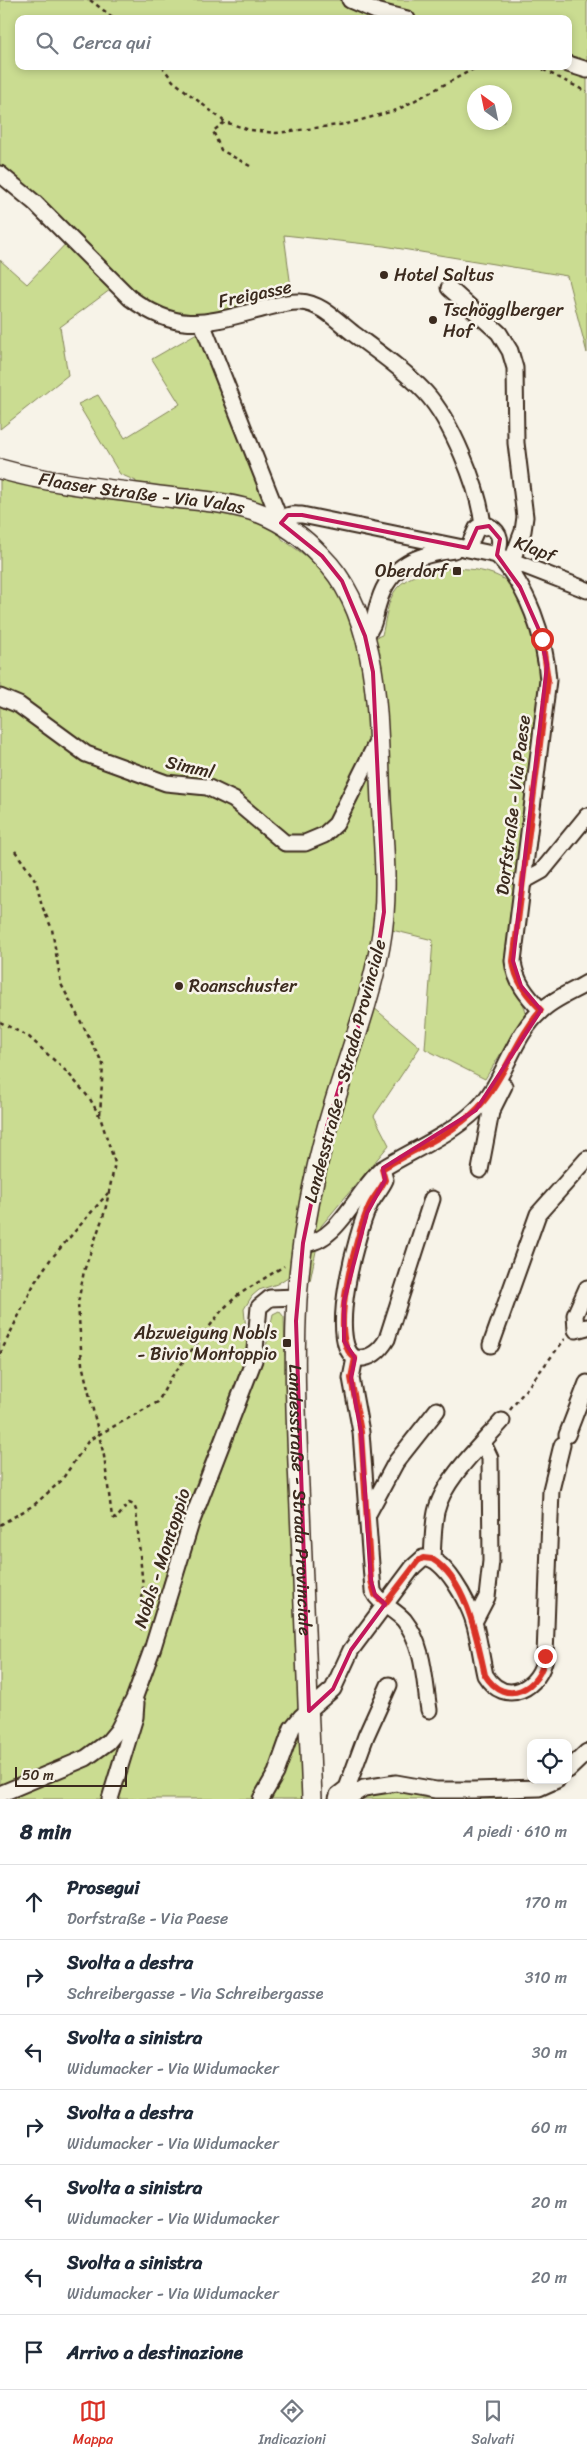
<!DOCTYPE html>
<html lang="it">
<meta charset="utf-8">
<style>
body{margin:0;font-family:Sriracha,sans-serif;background:#f6f6f7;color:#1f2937}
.controls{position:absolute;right:15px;bottom:15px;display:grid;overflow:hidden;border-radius:10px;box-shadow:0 2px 8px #0003}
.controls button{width:45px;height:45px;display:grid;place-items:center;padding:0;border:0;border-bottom:1px solid #e0e1e3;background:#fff;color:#1f2937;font:25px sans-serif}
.compass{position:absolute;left:467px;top:85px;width:45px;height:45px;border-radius:50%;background:#fff;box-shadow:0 2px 8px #0003;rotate:327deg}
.scale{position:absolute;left:15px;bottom:12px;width:112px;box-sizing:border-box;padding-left:5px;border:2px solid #3b2a1e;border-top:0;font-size:14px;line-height:18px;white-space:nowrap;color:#3b2a1e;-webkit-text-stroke:4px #f7f3e8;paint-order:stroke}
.stop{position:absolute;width:15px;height:15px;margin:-11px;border:4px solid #d93025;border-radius:50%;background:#fff}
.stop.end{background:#d93025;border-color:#fff;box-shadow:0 1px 5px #0008}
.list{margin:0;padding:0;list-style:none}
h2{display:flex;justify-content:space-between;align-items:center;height:65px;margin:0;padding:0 20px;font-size:21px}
h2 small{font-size:16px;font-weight:400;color:#747a83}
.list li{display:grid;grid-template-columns:32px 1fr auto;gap:15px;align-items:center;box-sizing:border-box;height:75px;padding:0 20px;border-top:1px solid #e0e1e3}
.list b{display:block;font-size:19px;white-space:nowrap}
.list p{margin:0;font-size:16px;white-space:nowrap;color:#747a83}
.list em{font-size:16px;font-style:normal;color:#747a83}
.icon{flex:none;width:28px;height:28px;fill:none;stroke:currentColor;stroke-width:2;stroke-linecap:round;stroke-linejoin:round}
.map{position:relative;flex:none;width:587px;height:1799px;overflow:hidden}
.search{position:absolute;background:#fff;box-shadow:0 2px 8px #0003;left:15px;right:15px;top:15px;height:55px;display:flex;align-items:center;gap:12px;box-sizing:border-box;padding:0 18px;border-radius:10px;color:#747a83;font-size:19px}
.sheet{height:590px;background:#fff}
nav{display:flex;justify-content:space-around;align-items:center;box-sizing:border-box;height:70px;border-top:1px solid #e0e1e3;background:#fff;font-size:14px;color:#747a83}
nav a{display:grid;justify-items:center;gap:2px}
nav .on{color:#d93025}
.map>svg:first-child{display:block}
.green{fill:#cadc91;stroke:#828358;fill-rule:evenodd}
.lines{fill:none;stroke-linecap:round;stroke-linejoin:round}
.minor-casing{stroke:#3b2a1e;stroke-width:19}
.major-casing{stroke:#3b2a1e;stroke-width:22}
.path{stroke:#3b2a1e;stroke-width:2.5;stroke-dasharray:4 4;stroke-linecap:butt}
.minor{stroke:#f7f3e8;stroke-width:15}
.major{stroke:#f7f3e8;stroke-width:19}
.route{stroke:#d93025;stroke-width:6}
.marked{fill:none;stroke:#c2185b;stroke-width:4;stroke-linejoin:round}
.poi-dot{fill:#3b2a1e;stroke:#f7f3e8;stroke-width:2}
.labels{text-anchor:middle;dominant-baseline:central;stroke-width:5;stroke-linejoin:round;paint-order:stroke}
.poi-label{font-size:18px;fill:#3b2a1e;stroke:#f7f3e8;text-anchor:start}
.street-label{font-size:18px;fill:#3b2a1e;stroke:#f7f3e8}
</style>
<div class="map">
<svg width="587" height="1799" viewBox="0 0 587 1799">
<rect width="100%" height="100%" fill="#f7f3e8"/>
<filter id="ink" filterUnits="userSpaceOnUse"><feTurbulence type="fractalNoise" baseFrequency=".02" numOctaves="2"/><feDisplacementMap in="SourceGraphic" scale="10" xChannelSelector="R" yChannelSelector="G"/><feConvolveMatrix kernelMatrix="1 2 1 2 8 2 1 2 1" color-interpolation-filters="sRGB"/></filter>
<g filter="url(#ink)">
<g class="green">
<path d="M 0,0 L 587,0 L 587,353 L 567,276 L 384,246 L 284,235 L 292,295 C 263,302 202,324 174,315 C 155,310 137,294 122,281 L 60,327 L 68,375 L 0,429 L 0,260 L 27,284 L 74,235 L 0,182 ZM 19,19 L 568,19 L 568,66 L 19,66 ZM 474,92 L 504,92 L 504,122 L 474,122 Z"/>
<path d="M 197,333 L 282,539 L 319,565 L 341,595 L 362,643 L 382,635 C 386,620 387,600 397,588 C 417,564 480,563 505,580 C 530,598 536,654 540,682 L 508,970 C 510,986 523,997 526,1013 L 485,1079 L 425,1049 L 433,940 L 392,930 L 373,1007 L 420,1047 L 374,1116 L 389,1145 L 321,1226 L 310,1281 L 288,1277 L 277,1284 L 259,1290 L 252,1296 L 244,1309 L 248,1351 L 180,1525 L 149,1634 L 159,1641 L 196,1529 L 266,1347 L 273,1314 L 279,1311 L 284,1317 L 285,1356 L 288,1356 L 287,1421 L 301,1694 L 302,1799 L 0,1799 L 0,476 L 129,502 L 136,481 L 120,474 L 78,404 L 98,395 L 125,438 L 180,404 L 152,359 Z"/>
<polygon points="376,1789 528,1792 526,1799 353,1799"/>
</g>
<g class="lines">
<g class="minor-casing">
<g id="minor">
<polyline points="350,0 376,11 407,19"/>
<polyline points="568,64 587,70"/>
<path d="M 0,174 L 35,203 L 130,298 C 180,335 207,323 262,309 C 274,306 288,301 300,302 C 321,303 337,321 354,334 C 378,352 404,370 425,392 C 451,420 479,487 483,526"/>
<polyline points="449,288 499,333 510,351 515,368 516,443 525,517 523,531 512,560"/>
<polyline points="202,323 281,523"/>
<path d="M 281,523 C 285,513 293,515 302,515 L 497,555 L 587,590"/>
<path d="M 468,548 L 477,528 L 489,526 C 502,533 501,542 497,555"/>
<path d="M 497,555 C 528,587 545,636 548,680 L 513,961 C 515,981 527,996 541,1010"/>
<path d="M 365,636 C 376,624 374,615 379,601 C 390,564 419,554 454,550"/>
<polyline points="0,697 19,705 86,754 166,783 207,787 234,800 285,843 305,843 324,835 336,824 378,740"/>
<polyline points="522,882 542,871 587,816"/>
<path d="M 382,1169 L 385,1180 C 381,1189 373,1197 369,1206 C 357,1231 327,1342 355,1358 L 351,1378 L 361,1432 L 373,1591 C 379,1604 394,1609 404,1620 C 424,1645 424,1679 429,1710"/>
<polyline points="480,1170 491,1112 504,1086"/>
<path d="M 303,1243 C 335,1246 359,1188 382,1169 C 413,1150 450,1135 476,1110 C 505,1083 511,1037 541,1011 C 553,999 572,992 587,983"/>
<polyline points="587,1288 575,1315 576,1330 587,1327"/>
<polyline points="491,1345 538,1214 587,1159"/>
<path d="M 355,1358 C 370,1360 380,1351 387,1339 L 432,1199"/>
<polyline points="567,1435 587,1383"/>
<polyline points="368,1514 396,1462 437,1410"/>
<path d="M 432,1559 C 433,1543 433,1527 436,1512 C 443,1480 481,1445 502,1421"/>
<polyline points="474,1622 487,1597 491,1561 490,1458 483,1443"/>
<polyline points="568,1770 587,1752"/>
<polyline points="0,1794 86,1758 108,1742 118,1730 134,1699 153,1647 191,1523 254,1360 259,1307 270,1298 297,1297"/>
<polyline points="110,1799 135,1717 136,1703"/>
<path d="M 261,1799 L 276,1773 L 292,1728 L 301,1717 L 333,1689 L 351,1650 L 413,1567 L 423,1558 C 444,1555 469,1604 474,1622 C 479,1639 481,1657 485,1675 C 505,1708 541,1688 545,1656 L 551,1490 L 562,1445"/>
<polyline points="337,1799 338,1795 347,1788 366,1736 389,1685"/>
<polyline points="346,1799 364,1788 396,1783 436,1790 473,1790 539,1788 557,1780"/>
</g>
</g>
<g class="major-casing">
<g id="major">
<path id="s1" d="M 0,469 C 57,485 117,490 175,498 C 204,501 235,503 262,514 C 284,523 305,539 321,556 C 382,616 377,722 381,801 C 384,849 389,898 380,946 C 369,1007 345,1064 328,1124 C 312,1181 301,1240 297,1299 C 293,1368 297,1439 300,1509 C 304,1605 308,1702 312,1799"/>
</g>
</g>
<g class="path">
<polyline points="90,0 115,19"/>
<polyline points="162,66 173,81 225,122"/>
<polyline points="536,66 587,92"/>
<polyline points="250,166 221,150 213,131 225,122 250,130 276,133 347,124 397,110 479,66"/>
<polyline points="15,851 36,881 42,906 52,929 61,984 103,1064 100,1115"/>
<polyline points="0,1022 29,1037 68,1073 90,1099 100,1117 115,1163 105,1211 84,1271 78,1303 82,1364 104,1456 112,1517 116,1519 129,1503 134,1505 136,1510 143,1588 140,1626 143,1631"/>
<polyline points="0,1354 35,1282 50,1260 108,1193"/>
<polyline points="510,1410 565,1339"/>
<polyline points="0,1525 34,1505 61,1481 89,1440 158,1402 170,1379 222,1310 238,1295 284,1266"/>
</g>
<use href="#minor" class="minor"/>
<use href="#major" class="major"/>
</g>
</g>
<g class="lines" filter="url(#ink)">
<path class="route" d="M 542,639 L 548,680 L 513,961 C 515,981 527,996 541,1010 C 517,1038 506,1073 484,1101 C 461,1131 414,1149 382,1169 L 385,1180 C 381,1189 373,1197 369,1206 C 357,1232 326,1342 355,1358 L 351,1378 L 361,1432 L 371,1581 L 375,1595 L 385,1604 L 418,1561 L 423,1558 L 432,1559 C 467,1580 477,1639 485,1675 C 505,1708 541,1689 545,1656"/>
</g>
<path class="marked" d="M 288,515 L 302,515 L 468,548 L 477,528 L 489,526 L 500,539 L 497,555 L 520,587 L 539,630 L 547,665 L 513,961 L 521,986 L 541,1010 L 476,1110 L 383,1168 L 385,1180 L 367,1213 L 344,1301 L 344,1341 L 355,1358 L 351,1378 L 361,1432 L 371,1581 L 375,1595 L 385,1604 L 351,1650 L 333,1689 L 309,1711 L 296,1321 L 303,1243 L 327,1126 L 373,979 L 384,912 L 373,672 L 365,636 L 342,581 L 322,556 L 281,523 Z"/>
<g class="poi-dot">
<circle cx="384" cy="275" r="5"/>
<circle cx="433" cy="320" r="5"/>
<rect x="452" y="566" width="10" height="10" rx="2.5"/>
<circle cx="179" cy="986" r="5"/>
<rect x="282" y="1338" width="10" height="10" rx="2.5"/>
</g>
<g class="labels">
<g class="poi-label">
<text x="394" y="275">Hotel Saltus</text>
<text x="443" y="310">Tschögglberger<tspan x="443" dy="21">Hof</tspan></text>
<text x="447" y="571" text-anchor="end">Oberdorf</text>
<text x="189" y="986">Roanschuster</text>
<text x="277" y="1333" text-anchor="end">Abzweigung Nobls<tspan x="277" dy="21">- Bivio Montoppio</tspan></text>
</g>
<g class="street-label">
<text transform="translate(255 294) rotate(-12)">Freigasse</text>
<text stroke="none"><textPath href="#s1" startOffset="144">Flaaser Straße - Via Valas</textPath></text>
<text transform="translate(535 549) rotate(21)">Klapf</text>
<text transform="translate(190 767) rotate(13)">Simml</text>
<text transform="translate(513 805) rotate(-83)">Dorfstraße - Via Paese</text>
<text transform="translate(345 1071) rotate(-75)">Landesstraße - Strada Provinciale</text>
<text stroke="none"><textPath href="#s1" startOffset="1308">Landesstraße - Strada Provinciale</textPath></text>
<text transform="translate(162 1558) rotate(-72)">Nobls - Montoppio</text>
</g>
</g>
</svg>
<div class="controls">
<button><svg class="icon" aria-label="locate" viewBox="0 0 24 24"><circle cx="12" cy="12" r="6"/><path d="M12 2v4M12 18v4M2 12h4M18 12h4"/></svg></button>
</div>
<svg class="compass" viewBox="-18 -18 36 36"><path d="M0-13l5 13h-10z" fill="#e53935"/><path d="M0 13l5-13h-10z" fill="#747a83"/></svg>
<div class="scale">50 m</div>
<div class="stop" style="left:542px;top:639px"></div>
<div class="stop end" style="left:545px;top:1656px"></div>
<div class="search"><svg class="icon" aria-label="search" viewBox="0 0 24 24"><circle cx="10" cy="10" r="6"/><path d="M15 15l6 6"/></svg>Cerca qui</div>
</div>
<section class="sheet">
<h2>8 min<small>A piedi · 610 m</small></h2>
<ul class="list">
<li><svg class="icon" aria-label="ahead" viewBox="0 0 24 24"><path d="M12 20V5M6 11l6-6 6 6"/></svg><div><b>Prosegui</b><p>Dorfstraße - Via Paese</p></div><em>170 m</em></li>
<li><svg class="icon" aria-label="right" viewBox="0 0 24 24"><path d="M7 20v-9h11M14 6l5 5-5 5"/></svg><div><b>Svolta a destra</b><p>Schreibergasse - Via Schreibergasse</p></div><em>310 m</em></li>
<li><svg class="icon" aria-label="left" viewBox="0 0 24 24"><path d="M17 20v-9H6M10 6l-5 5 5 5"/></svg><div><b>Svolta a sinistra</b><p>Widumacker - Via Widumacker</p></div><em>30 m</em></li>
<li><svg class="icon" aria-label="right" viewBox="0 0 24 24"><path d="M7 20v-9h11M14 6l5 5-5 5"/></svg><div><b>Svolta a destra</b><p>Widumacker - Via Widumacker</p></div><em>60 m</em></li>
<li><svg class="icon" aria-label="left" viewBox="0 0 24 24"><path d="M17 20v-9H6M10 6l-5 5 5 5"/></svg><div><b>Svolta a sinistra</b><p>Widumacker - Via Widumacker</p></div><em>20 m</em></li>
<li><svg class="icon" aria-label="left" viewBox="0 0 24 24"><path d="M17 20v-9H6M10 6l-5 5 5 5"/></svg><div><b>Svolta a sinistra</b><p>Widumacker - Via Widumacker</p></div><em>20 m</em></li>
<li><svg class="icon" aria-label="arrive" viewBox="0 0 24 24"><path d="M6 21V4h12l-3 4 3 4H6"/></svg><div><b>Arrivo a destinazione</b></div></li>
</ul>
</section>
<nav>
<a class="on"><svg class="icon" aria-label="map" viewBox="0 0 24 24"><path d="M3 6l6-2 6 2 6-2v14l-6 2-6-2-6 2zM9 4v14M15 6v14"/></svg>Mappa</a>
<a><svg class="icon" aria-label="directions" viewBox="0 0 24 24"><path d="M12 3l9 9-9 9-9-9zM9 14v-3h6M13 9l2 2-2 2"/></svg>Indicazioni</a>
<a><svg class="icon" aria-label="saved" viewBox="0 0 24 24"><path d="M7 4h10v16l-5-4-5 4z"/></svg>Salvati</a>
</nav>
